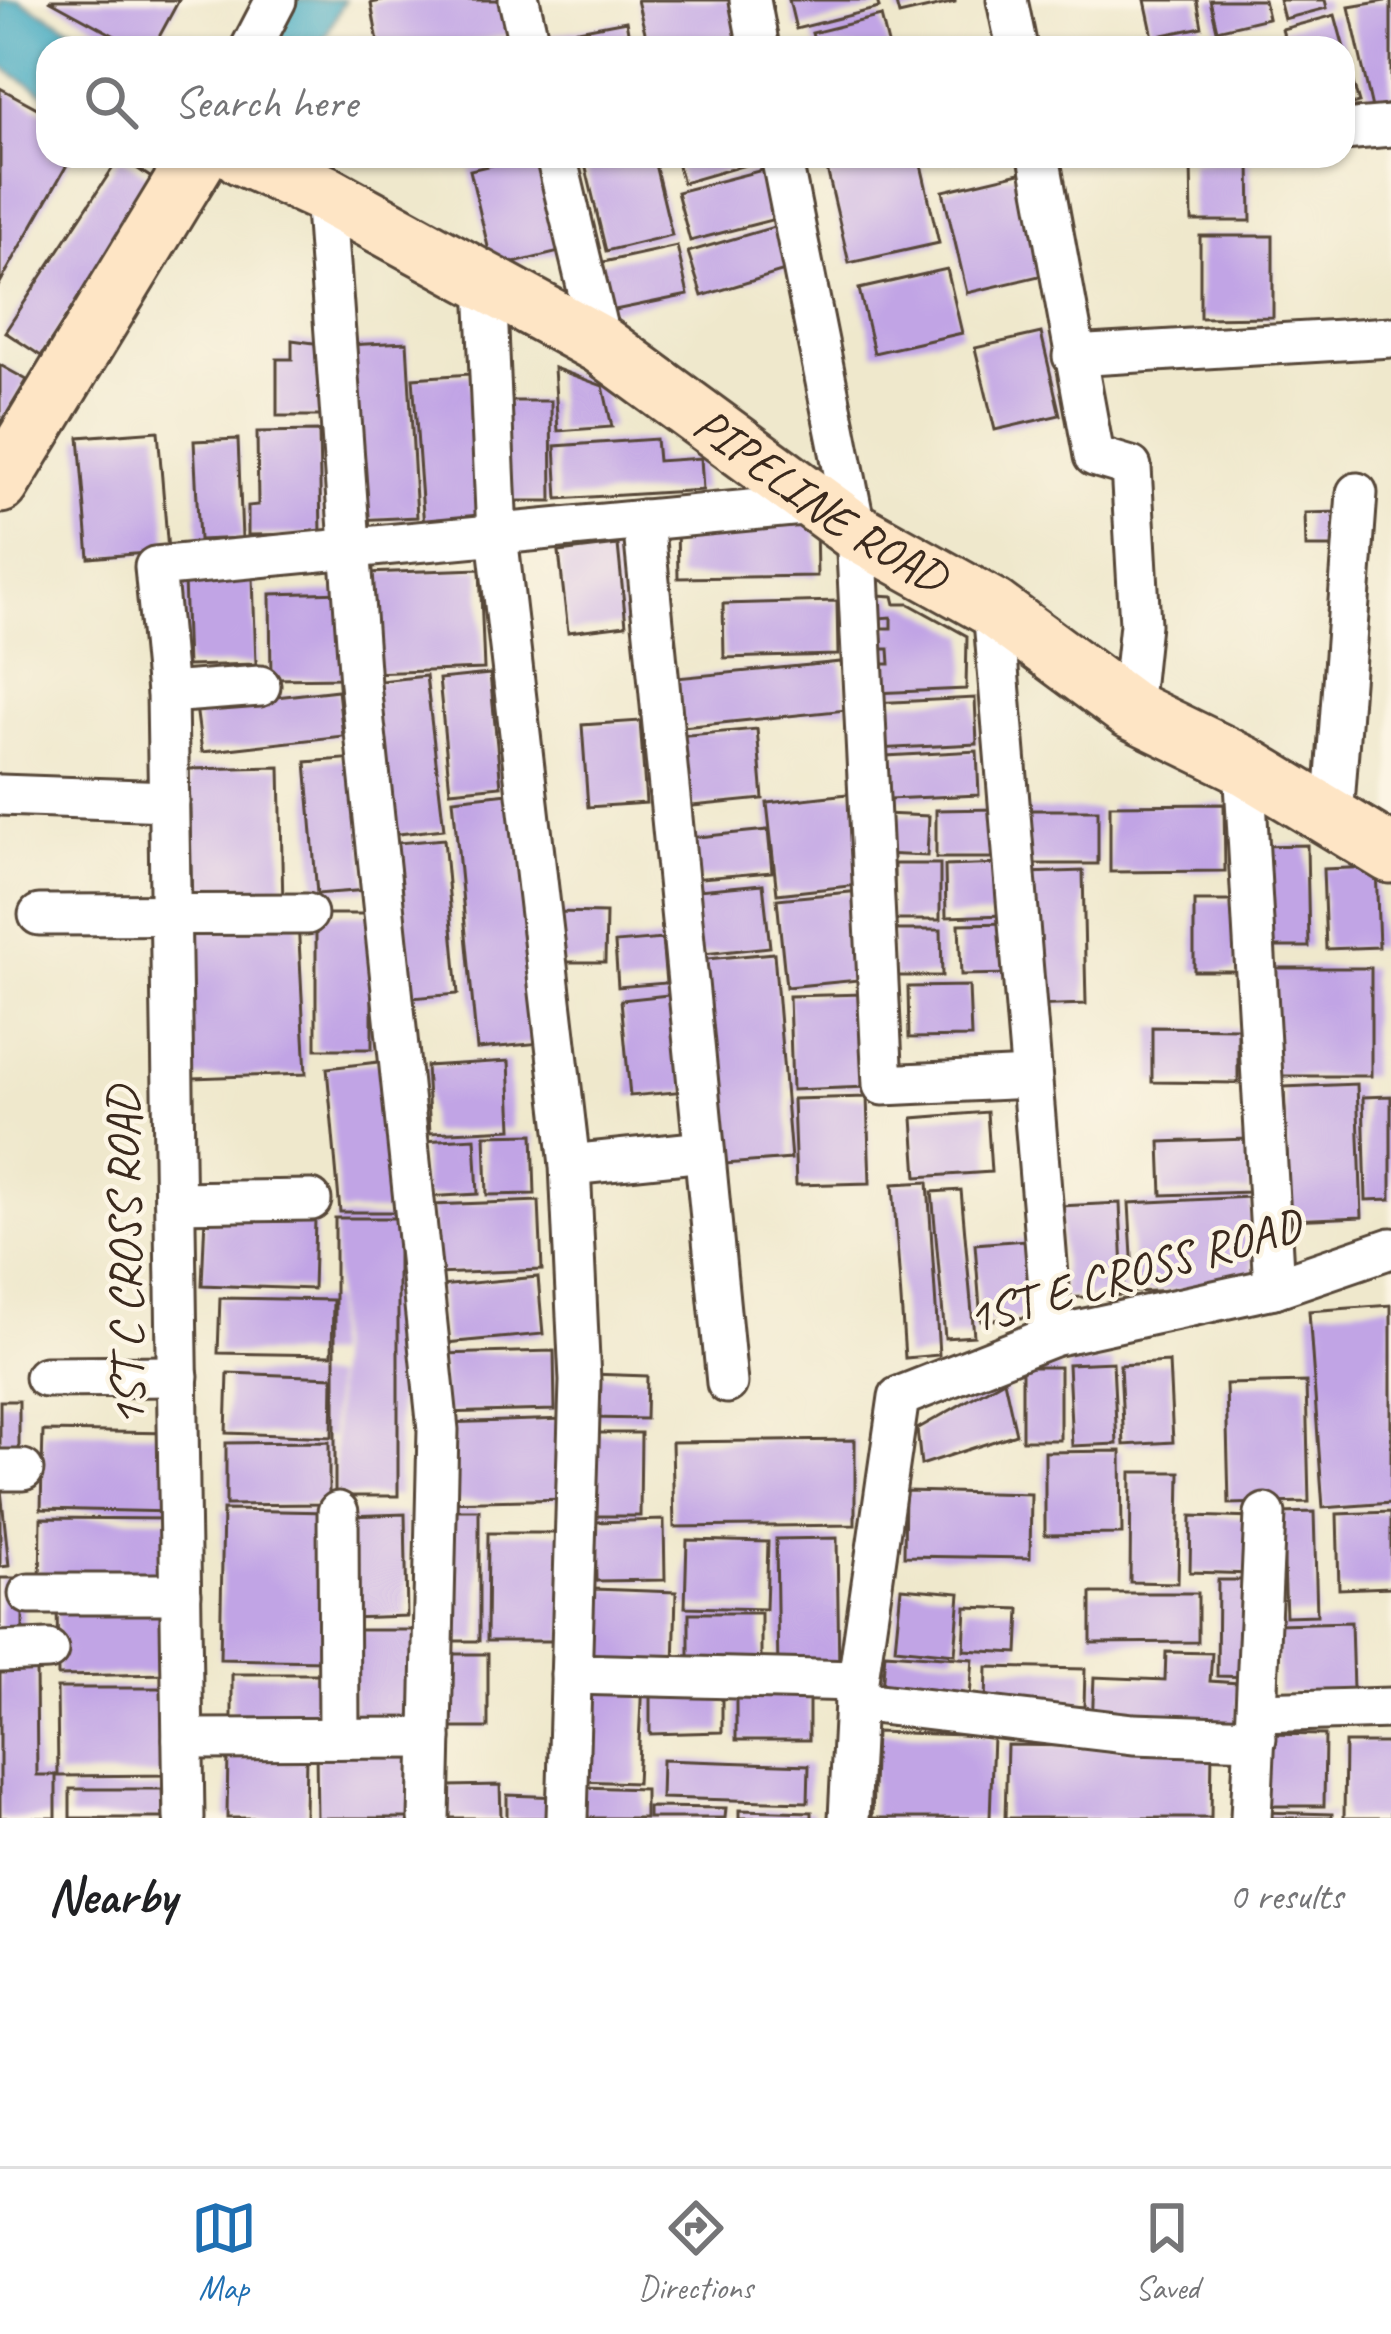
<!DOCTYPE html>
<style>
body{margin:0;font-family:Caveat,sans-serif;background:#f2f2f2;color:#202124}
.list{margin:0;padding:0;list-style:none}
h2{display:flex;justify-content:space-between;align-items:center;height:156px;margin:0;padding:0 48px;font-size:51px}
h2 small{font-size:39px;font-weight:400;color:#757577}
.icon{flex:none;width:66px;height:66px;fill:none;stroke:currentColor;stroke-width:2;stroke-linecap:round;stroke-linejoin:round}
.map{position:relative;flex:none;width:1391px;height:1818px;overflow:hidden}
.search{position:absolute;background:#fff;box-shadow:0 3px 9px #0004;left:36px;right:36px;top:36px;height:132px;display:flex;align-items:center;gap:30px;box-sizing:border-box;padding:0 42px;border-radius:36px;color:#757577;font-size:45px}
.sheet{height:348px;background:#fff}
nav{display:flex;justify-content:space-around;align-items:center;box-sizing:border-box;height:168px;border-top:3px solid #e0e0e0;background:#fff;font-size:33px;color:#757577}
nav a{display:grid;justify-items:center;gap:6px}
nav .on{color:#1f6fb2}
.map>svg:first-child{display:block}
.water{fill:#40a8c0;stroke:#3e696f;stroke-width:3}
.building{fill:#c1a4e5}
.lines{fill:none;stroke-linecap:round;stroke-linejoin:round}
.street-casing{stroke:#564638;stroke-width:45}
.secondary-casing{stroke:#564638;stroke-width:63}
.street{stroke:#fff;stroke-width:39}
.secondary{stroke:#fee5c5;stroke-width:57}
.labels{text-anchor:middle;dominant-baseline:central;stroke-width:9;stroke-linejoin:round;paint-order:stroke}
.street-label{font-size:48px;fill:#3b2a1e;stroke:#fcf5e5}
</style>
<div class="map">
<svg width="1391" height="1818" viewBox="0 0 1391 1818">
<rect width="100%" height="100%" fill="#fcf5e5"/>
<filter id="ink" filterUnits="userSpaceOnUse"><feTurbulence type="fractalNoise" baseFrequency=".00833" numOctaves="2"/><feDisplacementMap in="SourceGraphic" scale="24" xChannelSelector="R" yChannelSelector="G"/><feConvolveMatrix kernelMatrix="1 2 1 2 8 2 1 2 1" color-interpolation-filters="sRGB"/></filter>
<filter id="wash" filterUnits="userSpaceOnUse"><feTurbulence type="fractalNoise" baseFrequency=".004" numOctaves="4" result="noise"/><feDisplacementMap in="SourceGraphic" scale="48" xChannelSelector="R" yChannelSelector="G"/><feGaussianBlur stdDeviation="2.7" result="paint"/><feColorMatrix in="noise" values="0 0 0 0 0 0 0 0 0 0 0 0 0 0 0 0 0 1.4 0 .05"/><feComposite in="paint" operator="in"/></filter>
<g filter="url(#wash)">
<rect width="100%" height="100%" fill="#efe8cc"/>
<g class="water">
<polygon points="0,0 19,0 109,48 48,48 48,96 0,66"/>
<polygon points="293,0 345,0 319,48 269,48"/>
</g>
<g id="blocks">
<g class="building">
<polygon points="49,0 179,0 153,48 137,48"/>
<polygon points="387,0 509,0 515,34 434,48 379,48 371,3"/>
<polygon points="637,0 734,0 746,48 649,48"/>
<polygon points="789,0 877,0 879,8 796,29"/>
<polygon points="895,0 955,0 955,2 899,15"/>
<polygon points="1145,0 1197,0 1202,27 1153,37"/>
<polygon points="1210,0 1264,0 1268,18 1217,30"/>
<polygon points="1279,0 1325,0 1327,8 1284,19"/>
<polygon points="1391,0 1391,104 1372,108 1349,7"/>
<polygon points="1335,15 1344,48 1287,48 1282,29"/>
<polygon points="881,16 889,48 816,48 812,33"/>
<polygon points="626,21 631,48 554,48 552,35"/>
<polygon points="1343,49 1359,103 1343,107"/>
<polygon points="0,88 48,114 48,156 72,156 0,283"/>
<polygon points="530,156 550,156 572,249 493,268 470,170"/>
<polygon points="583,156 653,156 672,235 606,251"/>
<polygon points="675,156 772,156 773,157 683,183"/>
<polygon points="824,156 919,156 939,243 849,263"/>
<polygon points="120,157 156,181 41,356 5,332"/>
<polygon points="1191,162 1250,162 1251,221 1192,221"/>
<polygon points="774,167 787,216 690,241 677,192"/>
<polygon points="1028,171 1052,273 967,293 943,191"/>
<polygon points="784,224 798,267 702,296 688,252"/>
<polygon points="1200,236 1273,236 1273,317 1200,318"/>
<polygon points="677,246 688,295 610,311 599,263"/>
<polygon points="947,269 962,333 874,353 859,289"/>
<polygon points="1041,333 1060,415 995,430 975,348"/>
<polygon points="292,340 321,344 321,416 277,416 277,359 292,359"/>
<polygon points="407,342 417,517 357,520 347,345"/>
<polygon points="0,365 27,380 0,425"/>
<polygon points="554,368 603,386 612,427 558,431"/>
<polygon points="470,374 481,523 424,527 413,378"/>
<polygon points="501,401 551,401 552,501 502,501"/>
<polygon points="158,431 168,551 89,558 79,437"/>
<polygon points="319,431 321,534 248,535 248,506 258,505 257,432"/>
<polygon points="238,439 242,538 199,540 194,441"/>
<polygon points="656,439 658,461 701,458 703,490 558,499 555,446"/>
<polygon points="1341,512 1342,547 1306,547 1305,513"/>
<polygon points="816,521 817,576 678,578 677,523"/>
<polygon points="618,545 626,625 568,632 559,552"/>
<polygon points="480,569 484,669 370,673 366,573"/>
<polygon points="253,577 256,664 187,666 184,579"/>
<polygon points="345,592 346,678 271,679 270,594"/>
<polygon points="877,595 893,596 895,604 909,604 967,636 966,689 874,693 873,664 890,664 889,649 870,649 869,628 891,628 891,617 863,619"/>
<polygon points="837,601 838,655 724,658 723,604"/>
<polygon points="841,662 847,710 682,727 676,678"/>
<polygon points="490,674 501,786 450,791 439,679"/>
<polygon points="426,676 444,829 389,835 371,682"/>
<polygon points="338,690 343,736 202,752 196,706"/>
<polygon points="975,698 977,744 875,749 873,703"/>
<polygon points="640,721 646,803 588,807 582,725"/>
<polygon points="757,729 763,799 682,807 676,736"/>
<polygon points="977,751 979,795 888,799 886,756"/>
<polygon points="356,758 367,890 317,894 306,762"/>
<polygon points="280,767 283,907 192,909 189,769"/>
<polygon points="518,792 542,1043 477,1049 453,799"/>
<polygon points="857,793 867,884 777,894 767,803"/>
<polygon points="1224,804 1225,871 1110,872 1110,805"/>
<polygon points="997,809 998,858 936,858 936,810"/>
<rect x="1019" y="810" width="79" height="54"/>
<polygon points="883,814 929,816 927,856 881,854"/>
<polygon points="768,830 772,872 691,879 687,838"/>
<polygon points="444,839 458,994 412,998 397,843"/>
<polygon points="1307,845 1309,947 1261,947 1260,846"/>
<rect x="894" y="864" width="46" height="56"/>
<polygon points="1004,864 1006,915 946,917 945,866"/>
<polygon points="1376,867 1379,947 1326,949 1323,869"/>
<polygon points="1083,871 1086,1004 1029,1006 1027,873"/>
<polygon points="763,884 770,947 694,955 687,891"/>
<polygon points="861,891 869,979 786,987 777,899"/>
<rect x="1194" y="901" width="42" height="70"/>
<polygon points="551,912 606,913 605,962 551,962"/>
<rect x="316" y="914" width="56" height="135"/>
<polygon points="298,920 306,1074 193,1078 186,924"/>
<polygon points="1013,923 1014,974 961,975 959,924"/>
<polygon points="894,930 941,930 942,976 894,976"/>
<polygon points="662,939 666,983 618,987 615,943"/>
<polygon points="774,953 791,1159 712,1165 695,960"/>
<rect x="1273" y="968" width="98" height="108"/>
<polygon points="969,986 971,1037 909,1038 908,987"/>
<polygon points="678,994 687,1091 630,1096 621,1000"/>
<polygon points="864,994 867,1087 792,1090 789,996"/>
<polygon points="1152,1027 1238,1028 1238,1083 1152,1082"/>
<polygon points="387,1061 402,1212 340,1212 327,1068"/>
<polygon points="509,1061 512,1129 430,1133 426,1066"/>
<polygon points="1357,1084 1362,1217 1290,1220 1284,1087"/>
<polygon points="1391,1096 1391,1199 1366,1200 1363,1097"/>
<polygon points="867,1097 870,1183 796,1185 793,1099"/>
<polygon points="987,1112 991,1172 917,1177 913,1118"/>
<polygon points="533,1134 535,1194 487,1195 485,1135"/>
<polygon points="475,1138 478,1194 425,1197 422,1141"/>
<polygon points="1248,1139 1250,1192 1162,1195 1160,1142"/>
<polygon points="928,1182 939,1355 905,1358 893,1184"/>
<polygon points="961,1190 974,1336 945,1338 932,1192"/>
<polygon points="1250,1197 1254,1286 1134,1292 1129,1203"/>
<polygon points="539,1201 542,1270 435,1274 432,1205"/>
<polygon points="1120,1203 1124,1295 1064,1298 1060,1206"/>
<polygon points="205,1216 315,1219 313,1289 202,1285"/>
<rect x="335" y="1218" width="63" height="278"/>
<polygon points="1025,1240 1031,1317 981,1321 975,1244"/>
<polygon points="538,1277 543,1334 445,1343 439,1286"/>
<polygon points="220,1298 333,1300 332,1355 218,1353"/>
<polygon points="1391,1305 1391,1503 1323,1508 1309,1311"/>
<polygon points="554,1351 555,1410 443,1413 442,1354"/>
<polygon points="1113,1362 1117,1444 1072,1446 1068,1364"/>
<polygon points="1169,1362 1173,1442 1124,1445 1120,1365"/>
<rect x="1022" y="1367" width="38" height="73"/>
<polygon points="228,1373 333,1377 332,1437 226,1433"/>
<polygon points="590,1374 647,1376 646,1419 589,1418"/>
<polygon points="1004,1380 1016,1434 921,1465 917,1429"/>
<polygon points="1306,1382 1309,1502 1229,1504 1226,1384"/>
<rect x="0" y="1401" width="19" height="56"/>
<polygon points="566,1419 568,1499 444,1502 441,1423"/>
<polygon points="43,1431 174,1433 174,1512 41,1509"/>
<polygon points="583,1433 641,1433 640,1516 582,1516"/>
<polygon points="855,1440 855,1525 674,1527 672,1442"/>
<polygon points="329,1442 329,1504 226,1505 226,1443"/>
<polygon points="1121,1451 1122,1534 1045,1535 1045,1452"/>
<polygon points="1131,1472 1180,1472 1178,1583 1130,1582"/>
<polygon points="0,1480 9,1566 0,1567"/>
<polygon points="905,1491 1031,1494 1030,1558 904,1556"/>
<polygon points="223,1510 329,1512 327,1661 220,1659"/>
<rect x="441" y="1510" width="38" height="131"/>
<polygon points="1314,1512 1317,1615 1286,1616 1282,1513"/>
<polygon points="1391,1512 1391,1587 1339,1589 1337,1514"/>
<polygon points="405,1514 407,1616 349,1618 347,1516"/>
<polygon points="1191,1516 1254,1518 1252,1574 1190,1572"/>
<polygon points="41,1518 173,1519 174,1586 40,1588"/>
<polygon points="664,1520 665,1580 596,1581 595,1522"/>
<polygon points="488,1533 566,1533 565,1641 487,1641"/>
<polygon points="837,1538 839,1673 778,1674 776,1539"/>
<polygon points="687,1540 768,1542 766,1609 685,1607"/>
<rect x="0" y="1578" width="23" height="71"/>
<polygon points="1218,1580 1255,1580 1254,1677 1217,1676"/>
<polygon points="901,1588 960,1593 955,1654 895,1648"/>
<polygon points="593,1589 676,1592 674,1668 590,1665"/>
<polygon points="1091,1593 1198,1593 1198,1642 1091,1643"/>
<polygon points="57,1601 169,1601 172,1674 58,1676"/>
<polygon points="966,1607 1020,1609 1018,1653 964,1650"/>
<polygon points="689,1613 761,1613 761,1671 689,1670"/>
<polygon points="1351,1622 1353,1691 1278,1692 1277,1624"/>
<polygon points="354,1630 416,1630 415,1719 353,1719"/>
<polygon points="1166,1652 1212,1653 1210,1681 1238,1683 1236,1732 1092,1727 1094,1677 1165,1680"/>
<polygon points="885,1653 973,1659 969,1709 881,1702"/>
<rect x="447" y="1654" width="41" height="74"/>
<polygon points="0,1666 36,1666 37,1775 56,1775 56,1818 0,1818"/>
<polygon points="987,1667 1085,1669 1084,1707 986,1704"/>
<rect x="232" y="1674" width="96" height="54"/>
<polygon points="584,1679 642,1681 637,1783 580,1781"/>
<rect x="736" y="1681" width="73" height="59"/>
<polygon points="722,1682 722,1732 650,1734 650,1683"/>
<polygon points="57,1688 171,1688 174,1775 58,1776"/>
<polygon points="875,1732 993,1736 990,1818 872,1818"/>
<polygon points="1264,1734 1325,1735 1324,1806 1263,1806"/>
<polygon points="1345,1743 1391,1743 1391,1818 1344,1818"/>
<polygon points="1007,1745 1212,1748 1211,1818 1005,1818"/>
<polygon points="425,1749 426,1818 317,1818 316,1751"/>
<polygon points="228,1750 306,1752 305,1818 227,1818"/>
<polygon points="662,1760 809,1765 808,1802 661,1798"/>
<polygon points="500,1785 501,1818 449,1818 448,1786"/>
<polygon points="581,1787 645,1789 645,1818 581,1818"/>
<polygon points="70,1789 162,1789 163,1818 70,1818"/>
<polygon points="507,1795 561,1797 561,1818 507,1818"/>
<polygon points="648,1807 726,1808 725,1818 648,1818"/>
<polygon points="739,1810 812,1812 812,1818 739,1818"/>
<polygon points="1262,1812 1332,1814 1332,1818 1262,1818"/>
</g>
</g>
</g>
<g filter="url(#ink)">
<use href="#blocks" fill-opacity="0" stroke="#564638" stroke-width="3"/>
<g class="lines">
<g class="street-casing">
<g id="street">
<polyline points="519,0 530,48"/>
<polyline points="750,0 759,48"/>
<polyline points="1007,0 1017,48"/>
<polyline points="251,48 276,0"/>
<polyline points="1343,130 1391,126"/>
<polyline points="556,156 601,345"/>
<polyline points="781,156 856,532 883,1085 1031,1078"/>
<polyline points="1039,156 1094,456 1131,467 1140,624 1131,710"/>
<polyline points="325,194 360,684 438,1430 429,1818"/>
<polyline points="486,284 497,535 570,1165 580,1381 567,1818"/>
<polyline points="1073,356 1391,337"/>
<polyline points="643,520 727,1383"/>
<polyline points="993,608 1053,1336"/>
<polyline points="167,693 260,686"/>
<polyline points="1244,765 1274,1288"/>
<polyline points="0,795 169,801"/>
<polyline points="1333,818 1357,493"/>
<polyline points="39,915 307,914"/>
<polyline points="570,1165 704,1151"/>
<polyline points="175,1202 311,1200"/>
<polyline points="45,1377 178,1376"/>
<polyline points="0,1470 23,1470"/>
<polyline points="338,1512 339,1738"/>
<polyline points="29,1594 181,1594"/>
<polyline points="0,1652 48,1650"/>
<polyline points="571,1674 857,1681"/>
<polyline points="855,1701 1133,1734 1256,1738"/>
<polyline points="1258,1712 1391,1708"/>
<polyline points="183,1739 431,1738"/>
<polyline points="184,1818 167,693 155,567 813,504"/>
<polyline points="849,1818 855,1701 899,1397 1053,1336 1274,1288 1391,1248"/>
<polyline points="1251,1818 1265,1514"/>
</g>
</g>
<g class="secondary-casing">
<g id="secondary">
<path id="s1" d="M 242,156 L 325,194 L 601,345 L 856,532 L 993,608 L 1131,710 L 1244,765 L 1391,854"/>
<polyline points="0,484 199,156"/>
</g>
</g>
<use href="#street" class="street"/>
<use href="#secondary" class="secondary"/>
</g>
</g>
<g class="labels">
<g class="street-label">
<text stroke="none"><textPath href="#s1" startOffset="675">PIPELINE ROAD</textPath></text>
<text transform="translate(125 1257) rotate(-91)">1ST C CROSS ROAD</text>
<text transform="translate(1134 1271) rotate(-16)">1ST E CROSS ROAD</text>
</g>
</g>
</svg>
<div class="search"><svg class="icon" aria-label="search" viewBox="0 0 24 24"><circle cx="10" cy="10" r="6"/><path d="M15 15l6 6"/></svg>Search here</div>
</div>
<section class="sheet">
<h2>Nearby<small>0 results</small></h2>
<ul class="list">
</ul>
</section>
<nav>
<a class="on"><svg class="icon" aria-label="map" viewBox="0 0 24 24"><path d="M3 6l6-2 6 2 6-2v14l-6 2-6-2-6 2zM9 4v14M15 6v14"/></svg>Map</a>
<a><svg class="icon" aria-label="directions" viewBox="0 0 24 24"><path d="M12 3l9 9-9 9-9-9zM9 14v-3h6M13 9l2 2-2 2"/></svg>Directions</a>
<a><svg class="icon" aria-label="saved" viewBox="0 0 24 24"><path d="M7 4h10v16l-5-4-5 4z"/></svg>Saved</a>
</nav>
